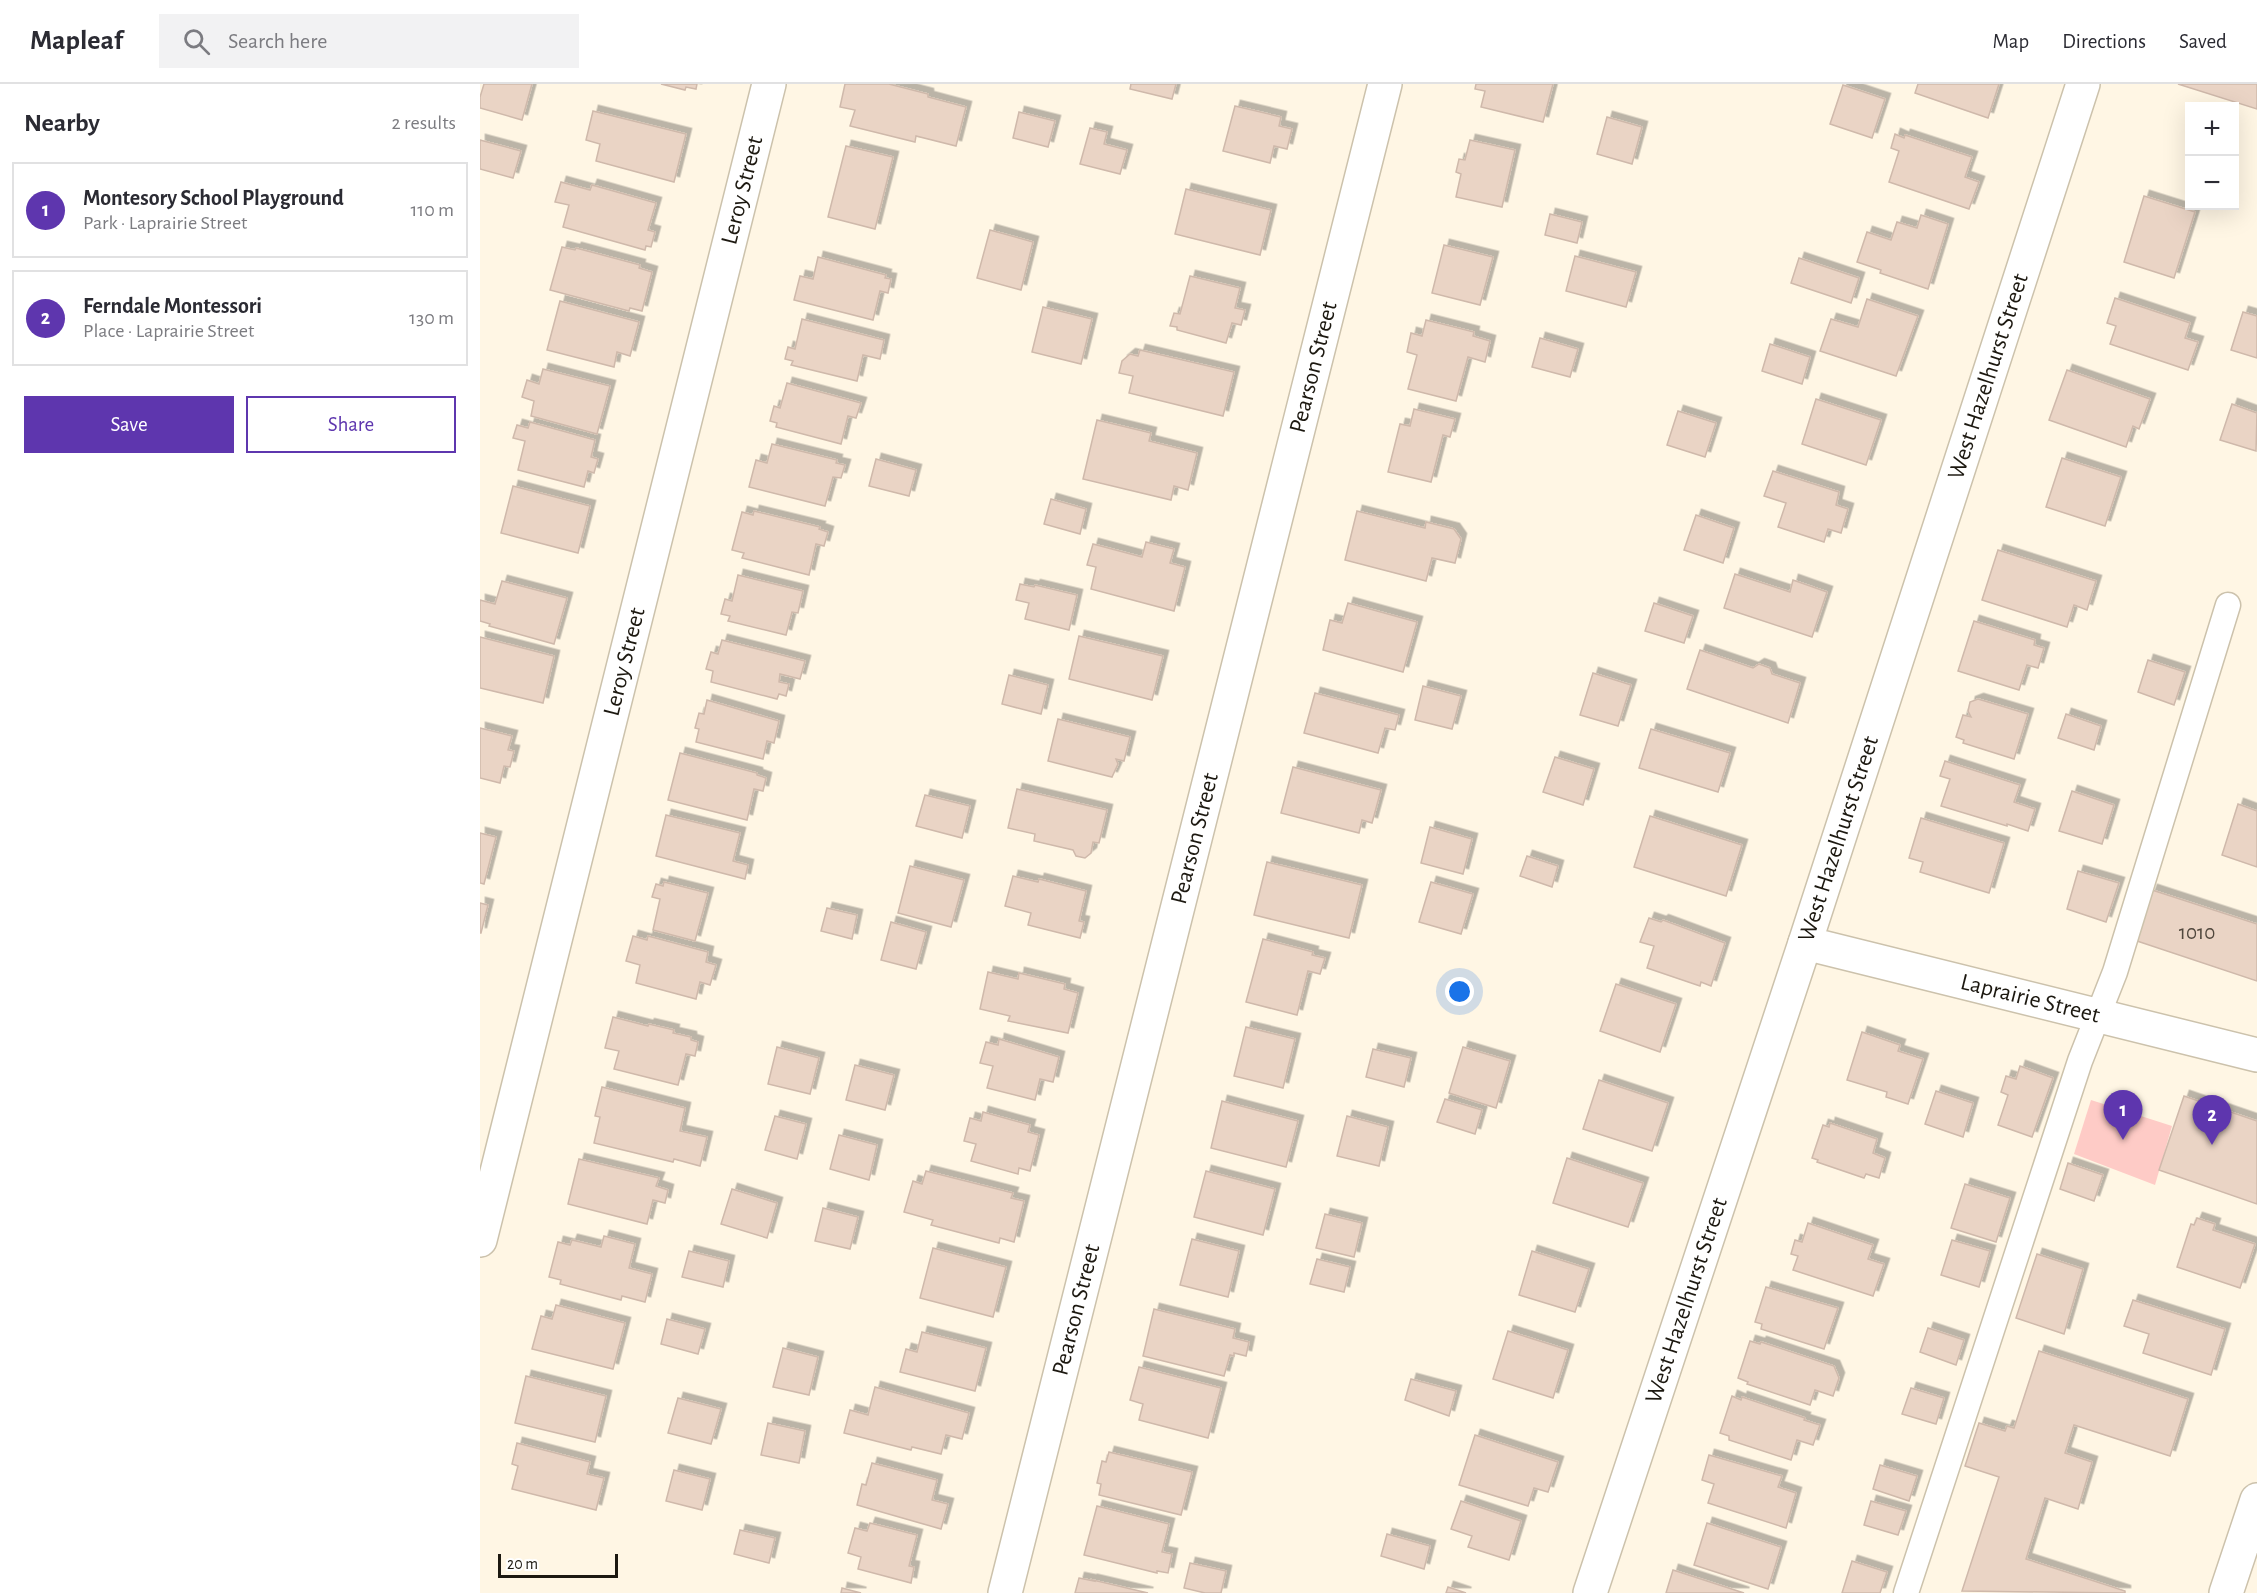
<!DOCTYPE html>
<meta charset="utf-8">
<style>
body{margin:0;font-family:"Alegreya Sans",sans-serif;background:#f2f2f3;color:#2b2b33}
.controls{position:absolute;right:18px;top:18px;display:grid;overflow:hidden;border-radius:0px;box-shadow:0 6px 24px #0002}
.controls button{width:54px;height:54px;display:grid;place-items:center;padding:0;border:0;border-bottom:2px solid #e1e1e2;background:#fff;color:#2b2b33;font:30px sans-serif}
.scale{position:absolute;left:18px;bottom:15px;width:120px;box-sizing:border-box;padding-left:6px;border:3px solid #1c1810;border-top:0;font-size:16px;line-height:21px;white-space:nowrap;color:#1c1810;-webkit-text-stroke:4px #fff;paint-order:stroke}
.you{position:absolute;left:980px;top:908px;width:21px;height:21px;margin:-15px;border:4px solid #fff;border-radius:50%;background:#1a73e8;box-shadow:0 0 0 9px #1a73e833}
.badge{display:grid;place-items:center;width:39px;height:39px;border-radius:50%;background:#5e36ae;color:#fff;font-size:20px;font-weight:700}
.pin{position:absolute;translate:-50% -50px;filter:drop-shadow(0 2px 3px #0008)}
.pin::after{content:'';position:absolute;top:32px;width:21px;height:18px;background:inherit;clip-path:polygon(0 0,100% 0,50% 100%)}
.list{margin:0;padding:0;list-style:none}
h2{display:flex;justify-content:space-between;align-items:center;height:78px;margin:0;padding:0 24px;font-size:26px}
h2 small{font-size:20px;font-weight:400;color:#7c7c81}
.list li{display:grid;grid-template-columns:39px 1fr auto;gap:18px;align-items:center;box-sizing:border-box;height:96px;margin:0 12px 12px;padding:0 12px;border:2px solid #e1e1e2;border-radius:0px}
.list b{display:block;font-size:22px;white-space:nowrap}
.list p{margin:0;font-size:20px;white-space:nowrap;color:#7c7c81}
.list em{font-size:20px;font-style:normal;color:#7c7c81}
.actions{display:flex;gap:12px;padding:18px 24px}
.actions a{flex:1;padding:14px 0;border:2px solid #5e36ae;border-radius:0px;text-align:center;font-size:21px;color:#5e36ae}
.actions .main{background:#5e36ae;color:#fff}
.icon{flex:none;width:33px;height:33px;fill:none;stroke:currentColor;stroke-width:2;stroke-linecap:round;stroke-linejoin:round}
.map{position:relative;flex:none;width:1777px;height:1509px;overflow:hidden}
header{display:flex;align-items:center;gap:36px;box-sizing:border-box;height:84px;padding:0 30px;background:#fff;border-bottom:2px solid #e1e1e2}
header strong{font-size:28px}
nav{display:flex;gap:33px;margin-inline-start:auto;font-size:21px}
.search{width:420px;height:54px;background:#f2f2f3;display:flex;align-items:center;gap:15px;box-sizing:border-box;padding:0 21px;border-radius:0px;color:#7c7c81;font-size:22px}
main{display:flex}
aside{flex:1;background:#fff}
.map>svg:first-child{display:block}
.green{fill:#fecbc6}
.building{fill:#ead4c5;stroke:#cfb9ab;stroke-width:1.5;filter:url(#shadow)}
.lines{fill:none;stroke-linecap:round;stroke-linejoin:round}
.lane-casing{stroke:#ccc2ac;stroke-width:27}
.street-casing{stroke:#ccc2ac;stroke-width:36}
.lane{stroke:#fff;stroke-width:24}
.street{stroke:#fff;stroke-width:33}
.labels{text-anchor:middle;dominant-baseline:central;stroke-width:4.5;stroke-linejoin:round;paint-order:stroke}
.number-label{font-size:21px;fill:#50473d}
.street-label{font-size:24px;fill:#1c1810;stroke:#fff}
</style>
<header>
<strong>Mapleaf</strong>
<div class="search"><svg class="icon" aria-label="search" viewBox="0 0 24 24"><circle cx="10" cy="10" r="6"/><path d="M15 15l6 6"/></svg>Search here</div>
<nav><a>Map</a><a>Directions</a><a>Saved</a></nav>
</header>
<main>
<aside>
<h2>Nearby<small>2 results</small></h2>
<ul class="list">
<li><span class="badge">1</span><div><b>Montesory School Playground</b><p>Park · Laprairie Street</p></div><em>110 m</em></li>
<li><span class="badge">2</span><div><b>Ferndale Montessori</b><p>Place · Laprairie Street</p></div><em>130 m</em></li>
</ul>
<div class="actions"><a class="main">Save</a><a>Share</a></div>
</aside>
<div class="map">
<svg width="1777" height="1509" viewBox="0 0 1777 1509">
<defs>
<filter id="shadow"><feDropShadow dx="5.5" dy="-5.5" stdDeviation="0" flood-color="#0004"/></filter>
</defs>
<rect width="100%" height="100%" fill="#fff6e4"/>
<polygon class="green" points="1611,1016 1692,1042 1675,1101 1594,1070"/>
<g class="building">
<polygon points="4,0 52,0 42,36 0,24 0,13"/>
<polygon points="181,0 217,0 216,5 206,3 205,6"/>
<polygon points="365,0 409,0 448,10 448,13 486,23 476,62 436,52 435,58 370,42 375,26 360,23"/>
<polygon points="651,0 650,0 696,0 692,15 650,5"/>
<polygon points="996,0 1073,0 1063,38 1001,23 1005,7 995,5"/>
<polygon points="1438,0 1519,0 1508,34 1435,9"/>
<polygon points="1698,0 1777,0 1777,25"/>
<polygon points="1363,1 1405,15 1392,54 1350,40"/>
<polygon points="755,22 801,33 799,42 812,45 807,65 794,62 790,79 743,67"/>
<polygon points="113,27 206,50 194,98 116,77 120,60 106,56"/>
<polygon points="539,28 575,37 568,63 533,54"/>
<polygon points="1127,33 1162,43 1152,80 1117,70"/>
<polygon points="610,44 627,48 624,60 647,66 640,90 600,80"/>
<polygon points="1415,50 1424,54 1425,51 1492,73 1485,93 1499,98 1489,125 1409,98 1419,67 1411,64"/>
<polygon points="0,56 41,67 33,94 0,85"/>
<polygon points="990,56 1035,66 1022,123 976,113 981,90 976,88 979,75 985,76"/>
<polygon points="366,62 413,73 395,145 348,133"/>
<polygon points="81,98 110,106 112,101 176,119 168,146 175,148 171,163 166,162 165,166 83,143 89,121 75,118"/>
<polygon points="706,105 791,126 780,171 695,150"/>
<polygon points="1664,112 1715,128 1694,194 1644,178"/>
<polygon points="1070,130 1102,138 1097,159 1065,151"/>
<polygon points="1441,131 1468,140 1448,205 1400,189 1401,186 1377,178 1387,148 1411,156 1417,138 1437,144"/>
<polygon points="510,146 553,158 541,206 497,194"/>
<polygon points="964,161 1013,173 1000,221 952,209"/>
<polygon points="82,163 95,166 96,164 160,181 159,184 172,188 162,227 150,224 149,227 70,206"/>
<polygon points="1095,172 1156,188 1146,223 1086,207"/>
<polygon points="338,173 406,191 405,194 411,195 408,209 400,207 393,236 314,216 320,192 333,195"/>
<polygon points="1319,174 1379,194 1371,219 1311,199"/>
<polygon points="710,192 760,204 755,224 765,226 761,241 752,239 746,259 697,246 697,243 690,242 694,229 700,230"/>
<polygon points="1635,214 1710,239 1705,254 1718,258 1708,286 1630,260 1636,242 1627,239"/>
<polygon points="1387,215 1438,232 1416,292 1340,267 1351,235 1378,243"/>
<polygon points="80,217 159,238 150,272 137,268 134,283 67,266"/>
<polygon points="563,223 612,235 601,280 552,268"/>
<polygon points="1763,228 1777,232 1777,274 1751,266"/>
<polygon points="322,235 404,256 400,275 383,271 377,297 311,281 313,277 305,275 308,263 315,265"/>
<polygon points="946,236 994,248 993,252 1010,257 1005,278 988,273 976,317 928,305 937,271 927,268 931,249 942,252"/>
<polygon points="1060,254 1098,265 1090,293 1052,283"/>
<polygon points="1290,260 1330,273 1322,300 1282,287"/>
<polygon points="660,266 754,288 743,332 649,309 653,292 639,289 642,277 650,270 658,272"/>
<polygon points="63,285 130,302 117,350 51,332 54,317 42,313 47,296 59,300"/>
<polygon points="1587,286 1670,315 1659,345 1653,342 1646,363 1569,336"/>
<polygon points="307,299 381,319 376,334 368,332 361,360 296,343 297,339 290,337 294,322 300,324"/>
<polygon points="1336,315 1401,336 1386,381 1322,360"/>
<polygon points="1752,320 1777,329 1776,367 1740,356"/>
<polygon points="934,325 975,335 970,353 963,351 951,398 908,388 920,340 930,342"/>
<polygon points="1198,327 1236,339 1225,373 1187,361"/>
<polygon points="617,336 671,349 669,357 717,369 708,406 694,402 691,416 603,395"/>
<polygon points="50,338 115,356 111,373 118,375 114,389 108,387 104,403 38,386 45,357 33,354 37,341 48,344"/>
<polygon points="292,360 357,376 356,379 365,381 361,394 353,393 345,422 269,403 276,376 287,379"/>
<polygon points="1582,374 1641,393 1625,442 1566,423"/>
<polygon points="396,375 436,386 429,412 389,402"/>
<polygon points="1293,387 1359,408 1356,421 1368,425 1361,449 1348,445 1344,458 1298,443 1306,419 1284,412"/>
<polygon points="33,402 110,422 98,469 21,449"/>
<polygon points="571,415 606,425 600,450 564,440"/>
<polygon points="274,427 340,443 339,445 348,448 344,462 336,460 329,491 262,474 264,469 252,466 262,428 273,431"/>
<polygon points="877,427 945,444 946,438 974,445 981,455 975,479 952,474 946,497 865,476"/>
<polygon points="1216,431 1254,444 1243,479 1204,466"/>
<polygon points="666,458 694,465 690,479 705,483 694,527 611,505 616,483 607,481 613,460 662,473"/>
<polygon points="1518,466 1616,497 1607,526 1594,521 1587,543 1502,516"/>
<polygon points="1255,490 1310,508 1313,496 1347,508 1332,553 1244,524"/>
<polygon points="258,491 323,507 318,529 312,528 306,551 248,537 250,532 241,530 245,515 252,517"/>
<polygon points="22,497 87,514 74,560 9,542 10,540 0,537 0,516 15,520"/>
<polygon points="540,500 554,503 555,501 597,511 589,546 545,535 549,519 536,516"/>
<polygon points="868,519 937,538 923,588 843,566 850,536 862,539"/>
<polygon points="1174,519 1213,532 1204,559 1165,547"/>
<polygon points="1494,537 1555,556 1554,561 1564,564 1558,584 1547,581 1539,606 1478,587"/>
<polygon points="599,552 683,572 672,616 589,595"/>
<polygon points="0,553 74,572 63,619 0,604"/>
<polygon points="242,556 325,577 320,595 300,590 299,598 309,600 306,612 299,610 297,615 231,598 233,587 226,585 231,568 238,570"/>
<polygon points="1220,566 1273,584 1279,580 1290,584 1292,590 1320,599 1308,639 1207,605"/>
<polygon points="1668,576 1705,588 1694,621 1658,608"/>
<polygon points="1113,589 1151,601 1138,642 1100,631"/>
<polygon points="529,591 568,601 561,630 522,620"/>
<polygon points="943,602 981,612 972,645 935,636"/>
<polygon points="835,609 919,631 915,646 905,644 898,669 824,649"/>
<polygon points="1498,615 1548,630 1534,675 1483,659 1484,656 1476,653 1483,631 1491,633 1488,627 1490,618"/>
<polygon points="227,616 299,637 294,659 287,657 283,675 216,658 219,645 215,644 219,629 224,630"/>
<polygon points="1586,630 1621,642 1614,666 1578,654"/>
<polygon points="578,635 650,653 644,677 636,675 638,680 632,693 568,677"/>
<polygon points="0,644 32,652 28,666 34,667 30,683 24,682 20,699 0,694"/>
<polygon points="1171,645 1250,669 1238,708 1159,684"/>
<polygon points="200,669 277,689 277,691 286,694 283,707 274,705 267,736 188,716"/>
<polygon points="1075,673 1114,685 1103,721 1063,708"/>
<polygon points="1465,677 1540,701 1534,718 1555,725 1548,747 1527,740 1527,742 1461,722 1470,695 1460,692"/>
<polygon points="813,683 901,706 892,739 882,736 879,749 801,729"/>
<polygon points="537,705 627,726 619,759 613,758 611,769 605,774 596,772 593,766 554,757 555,750 528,744"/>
<polygon points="1592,707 1634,721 1622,760 1579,747"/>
<polygon points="445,711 490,722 482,754 436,742"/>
<polygon points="1758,720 1777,727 1777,783 1742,771"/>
<polygon points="186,731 260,749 253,777 268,781 265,795 176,772"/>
<polygon points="1170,732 1262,761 1246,812 1154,783"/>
<polygon points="1441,734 1524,759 1509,809 1440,788 1443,778 1429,774"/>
<polygon points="950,743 992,755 983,790 941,779"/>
<polygon points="0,749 16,753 4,800 0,799"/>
<polygon points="1047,772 1078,782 1072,803 1040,792"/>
<polygon points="787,778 882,801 869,854 774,831"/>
<polygon points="430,782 484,796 471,843 418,829"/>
<polygon points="1598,787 1639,799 1626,838 1587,825"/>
<polygon points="533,792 558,798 559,795 606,807 599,837 604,838 600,854 548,841 551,829 525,822"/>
<polygon points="184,798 228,809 215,857 173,846 180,815 172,813 176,800 183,802"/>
<polygon points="951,798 993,810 981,850 939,838"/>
<polygon points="1672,806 1777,840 1777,897 1654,856"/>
<polygon points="0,819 8,821 1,849 0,849"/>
<polygon points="347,824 377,831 372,855 341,847"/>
<polygon points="1169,834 1181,838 1183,836 1245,859 1231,902 1221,898 1220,902 1167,884 1174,862 1160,858"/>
<polygon points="411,838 446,848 436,885 401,876"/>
<polygon points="153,852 167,856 168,852 228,868 226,878 236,881 230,901 220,898 216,915 156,899 160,881 146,877"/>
<polygon points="783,855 833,868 832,871 845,874 840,890 828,887 817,931 766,918"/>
<polygon points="508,888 538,895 539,889 585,900 584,905 598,909 588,949 528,937 530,932 500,925"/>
<polygon points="1136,900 1196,920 1180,968 1120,947"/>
<polygon points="133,933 168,942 169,940 194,946 193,949 211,953 211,956 218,958 215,972 206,970 198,1001 134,985 139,967 125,964"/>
<polygon points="766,943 815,955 803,1004 754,992"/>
<polygon points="1382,948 1420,961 1418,967 1443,975 1428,1020 1406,1013 1407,1008 1367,996"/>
<polygon points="519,955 579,973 573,998 560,995 555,1016 507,1004 513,982 500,979 506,958 518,961"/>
<polygon points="297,963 339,974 330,1010 288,1000"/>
<polygon points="983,963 1030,977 1016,1024 969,1009"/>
<polygon points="893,965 931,974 924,1003 886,993"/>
<polygon points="375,981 414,991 405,1026 366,1016"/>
<polygon points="1540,982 1573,994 1552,1053 1518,1041 1528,1011 1521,1008 1526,992 1536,995"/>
<polygon points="1119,996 1188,1019 1172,1067 1103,1045"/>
<polygon points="122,1003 205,1024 200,1047 227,1053 220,1082 194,1075 193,1078 114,1059 120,1033 115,1032"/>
<polygon points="1456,1007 1493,1019 1483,1053 1445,1040"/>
<polygon points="1704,1012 1777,1037 1777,1120 1679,1086"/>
<polygon points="965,1015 1002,1026 995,1050 957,1038"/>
<polygon points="742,1017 818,1037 806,1083 731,1064"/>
<polygon points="503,1028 550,1041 548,1048 559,1051 550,1087 539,1084 538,1090 491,1077 496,1060 484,1057 490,1034 501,1037"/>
<polygon points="295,1032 326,1040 317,1075 285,1066"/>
<polygon points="867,1032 908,1043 899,1082 857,1072"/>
<polygon points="1350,1039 1397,1055 1393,1069 1405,1074 1399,1094 1386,1090 1384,1094 1337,1078 1338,1076 1332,1074 1343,1041 1349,1043"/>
<polygon points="359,1051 397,1061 389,1096 350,1085"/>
<polygon points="1087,1074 1163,1099 1148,1143 1073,1119"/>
<polygon points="99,1075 179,1094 176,1102 188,1106 185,1119 173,1116 167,1140 88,1120"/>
<polygon points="1588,1079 1623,1091 1614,1117 1580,1105"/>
<polygon points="446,1087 533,1109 531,1114 544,1117 534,1158 520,1154 519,1159 451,1141 453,1136 424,1128 433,1097 442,1100"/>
<polygon points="726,1087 795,1105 783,1151 714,1133"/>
<polygon points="1485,1100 1530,1114 1516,1158 1471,1144"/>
<polygon points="252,1105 297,1119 287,1154 241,1140"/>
<polygon points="343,1124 378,1133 370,1165 335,1157"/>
<polygon points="845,1130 882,1139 874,1173 836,1164"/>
<polygon points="1717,1134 1735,1140 1733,1146 1775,1160 1760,1204 1697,1183 1711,1140 1714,1141"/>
<polygon points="1328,1139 1393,1161 1388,1175 1404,1180 1393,1212 1313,1186 1318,1172 1311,1170 1315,1156 1322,1158"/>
<polygon points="124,1152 155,1160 149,1184 172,1190 165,1218 142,1212 141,1216 80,1200 81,1196 69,1193 78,1158 90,1161 92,1156 121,1163"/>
<polygon points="712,1155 759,1167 748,1213 700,1201"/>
<polygon points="1472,1156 1510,1167 1499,1203 1461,1191"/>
<polygon points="453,1164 526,1183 513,1233 440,1214"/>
<polygon points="209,1167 249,1177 243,1203 202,1193"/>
<polygon points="1052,1167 1109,1185 1095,1228 1039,1211"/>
<polygon points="1557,1170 1603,1185 1584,1250 1536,1234"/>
<polygon points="837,1175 870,1183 864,1208 830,1200"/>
<polygon points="1286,1203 1358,1224 1344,1265 1281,1245 1282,1240 1275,1238"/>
<polygon points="1653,1216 1745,1245 1731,1291 1663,1269 1669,1250 1644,1242"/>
<polygon points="76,1221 145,1239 133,1285 52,1265 61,1232 72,1235"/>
<polygon points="674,1225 755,1245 753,1254 769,1258 766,1272 754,1269 754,1272 750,1271 744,1292 663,1272"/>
<polygon points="187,1235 225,1245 218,1270 181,1260"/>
<polygon points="1448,1244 1484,1256 1476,1281 1440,1268"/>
<polygon points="1028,1247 1088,1266 1073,1314 1013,1295"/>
<polygon points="442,1248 506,1264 495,1307 420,1288 426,1265 437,1268"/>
<polygon points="1270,1257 1280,1260 1281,1258 1354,1282 1359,1294 1353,1312 1335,1306 1330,1321 1267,1300 1268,1298 1258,1294"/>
<polygon points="303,1264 338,1273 329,1311 293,1303"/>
<polygon points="1559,1267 1708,1315 1690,1372 1594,1341 1585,1369 1612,1378 1598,1425 1565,1414 1546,1475 1645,1507 1645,1509 1482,1507 1519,1393 1485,1382 1499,1339 1525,1347 1527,1342 1534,1344"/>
<polygon points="659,1283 741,1304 728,1354 659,1336 663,1320 650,1316"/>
<polygon points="46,1292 126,1312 115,1358 35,1339"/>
<polygon points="931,1295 976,1307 969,1332 925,1316"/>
<polygon points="395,1303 489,1329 482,1355 466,1351 461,1370 432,1363 431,1366 364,1349 370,1326 388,1331"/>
<polygon points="1431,1304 1464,1314 1456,1340 1422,1330"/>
<polygon points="1252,1312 1261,1316 1262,1313 1325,1334 1324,1336 1340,1341 1333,1361 1317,1356 1311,1376 1249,1356 1249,1352 1240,1349"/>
<polygon points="198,1314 241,1325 231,1360 188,1349"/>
<polygon points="288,1339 325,1347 319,1379 281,1371"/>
<polygon points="995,1351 1078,1378 1068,1408 1054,1404 1048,1422 979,1401"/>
<polygon points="37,1359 110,1378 107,1390 124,1394 116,1426 32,1405 38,1382 32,1380"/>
<polygon points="629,1368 712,1388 701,1431 619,1411 621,1400 617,1399 622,1377 626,1378"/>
<polygon points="1229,1371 1302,1392 1298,1403 1316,1409 1306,1444 1228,1419 1234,1400 1222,1396"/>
<polygon points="392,1379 457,1396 452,1416 468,1420 461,1445 377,1421 382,1400 386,1401"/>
<polygon points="1400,1381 1437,1392 1429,1417 1393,1405"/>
<polygon points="194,1386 230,1395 222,1426 186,1417"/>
<polygon points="981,1417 1041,1437 1029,1476 988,1463 992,1452 971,1445"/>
<polygon points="1391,1417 1426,1427 1418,1451 1384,1441"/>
<polygon points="617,1422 689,1440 682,1468 692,1470 688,1489 677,1487 677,1489 604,1471"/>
<polygon points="390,1439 437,1451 429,1482 434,1483 431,1499 378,1485 381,1473 368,1469 375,1444 387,1447"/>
<polygon points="1227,1439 1301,1463 1288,1505 1214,1481"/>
<polygon points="260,1446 295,1454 289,1479 254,1470"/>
<polygon points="907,1450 950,1462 944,1485 901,1472"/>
<polygon points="1372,1477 1407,1488 1400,1509 1362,1509"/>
<polygon points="710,1479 746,1487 741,1509 725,1509 704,1504"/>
<polygon points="1193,1486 1264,1509 1186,1509"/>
<polygon points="599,1494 614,1497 613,1496 668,1509 595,1509"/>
<polygon points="968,1503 986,1509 966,1509"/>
<polygon points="362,1504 381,1509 361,1509"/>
</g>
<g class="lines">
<g class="lane-casing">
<polyline id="lane" points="1426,1509 1600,977 1635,888 1748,521"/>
</g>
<g class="street-casing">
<g id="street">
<path id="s1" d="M 1325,859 L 1777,971"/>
<path id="s2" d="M 0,1156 L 289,0"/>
<path id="s3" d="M 525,1509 L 905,0"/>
<path id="s4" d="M 1110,1509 L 1325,859 L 1603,0"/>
<polyline points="1746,1509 1777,1416"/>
</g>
</g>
<use href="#lane" class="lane"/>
<use href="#street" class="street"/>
</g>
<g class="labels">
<g class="number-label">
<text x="1717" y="848">1010</text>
</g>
<g class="street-label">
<text stroke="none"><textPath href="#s2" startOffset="1082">Leroy Street</textPath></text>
<text stroke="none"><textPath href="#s3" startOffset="1264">Pearson Street</textPath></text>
<text stroke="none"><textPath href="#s4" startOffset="1280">West Hazelhurst Street</textPath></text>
<text stroke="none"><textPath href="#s2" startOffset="596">Leroy Street</textPath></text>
<text stroke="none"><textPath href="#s3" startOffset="778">Pearson Street</textPath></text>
<text stroke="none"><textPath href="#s4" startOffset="794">West Hazelhurst Street</textPath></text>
<text stroke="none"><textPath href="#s1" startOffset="232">Laprairie Street</textPath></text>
<text stroke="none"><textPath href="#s4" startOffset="308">West Hazelhurst Street</textPath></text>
<text stroke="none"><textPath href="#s3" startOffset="292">Pearson Street</textPath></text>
</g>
</g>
</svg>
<div class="controls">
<button>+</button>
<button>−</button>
</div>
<div class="scale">20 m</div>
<div class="you"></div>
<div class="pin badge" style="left:1643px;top:1056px">1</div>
<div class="pin badge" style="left:1732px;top:1061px">2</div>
</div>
</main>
